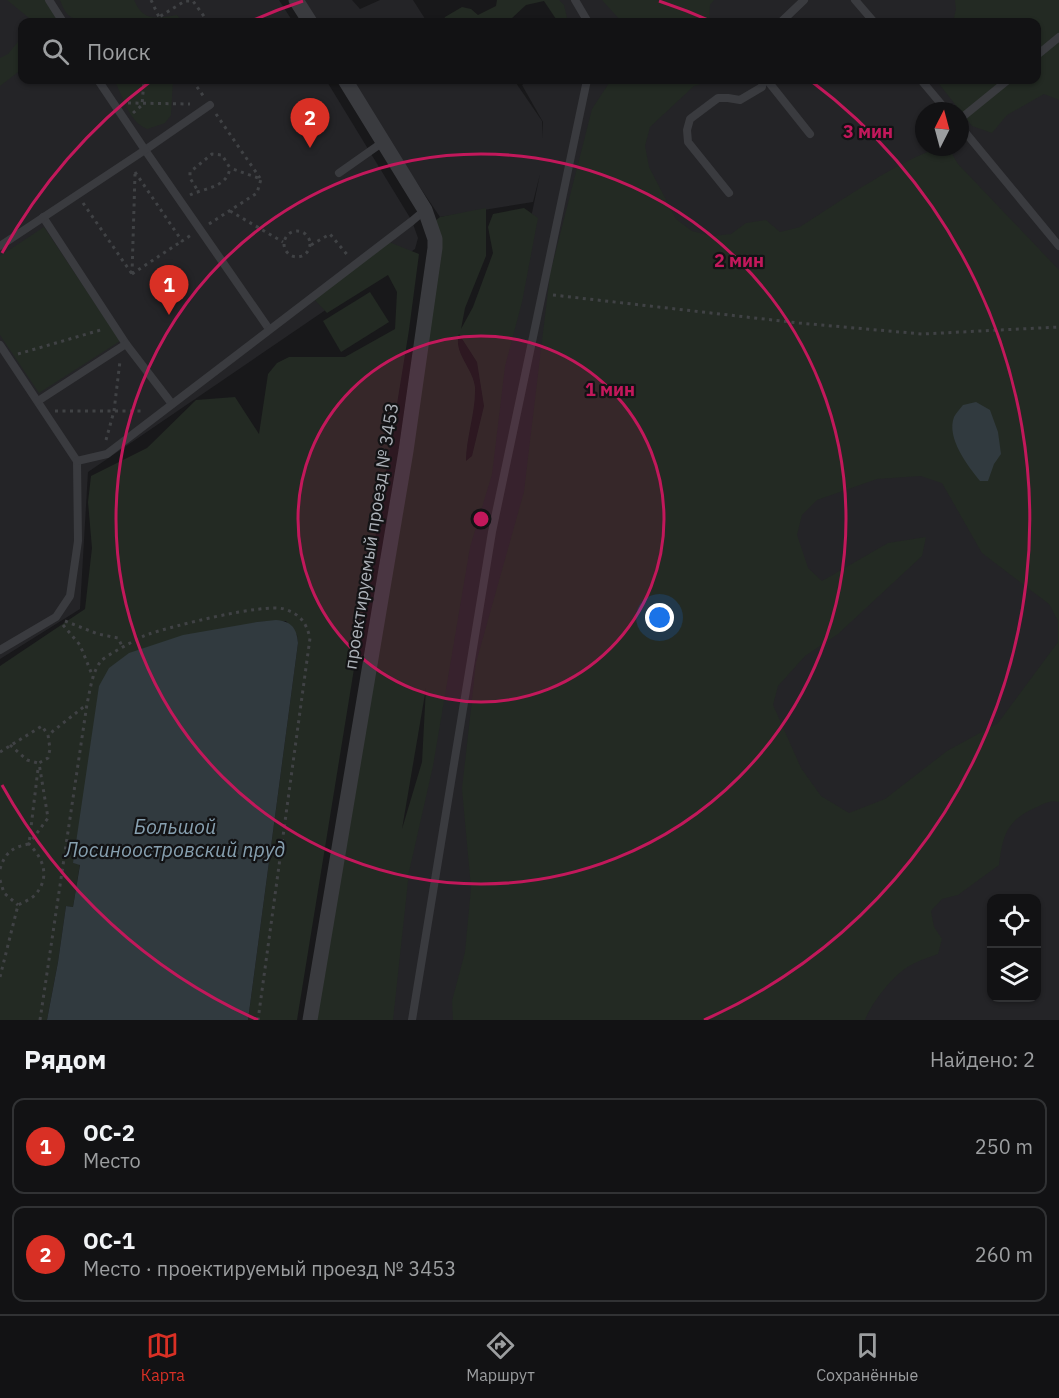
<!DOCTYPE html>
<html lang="ru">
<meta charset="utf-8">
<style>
body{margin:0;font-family:"IBM Plex Sans",sans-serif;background:#1b1b1d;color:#f1f3f6}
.controls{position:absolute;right:18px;bottom:18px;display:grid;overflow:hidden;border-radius:12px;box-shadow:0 2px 4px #0004}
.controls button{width:54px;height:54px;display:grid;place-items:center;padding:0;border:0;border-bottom:2px solid #313234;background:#121214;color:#f1f3f6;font:30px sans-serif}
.compass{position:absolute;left:915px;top:102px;width:54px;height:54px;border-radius:50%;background:#121214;box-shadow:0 2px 4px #0004;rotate:6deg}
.you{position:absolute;left:660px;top:618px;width:21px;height:21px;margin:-15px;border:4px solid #fff;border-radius:50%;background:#1a73e8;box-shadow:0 0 0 9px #1a73e833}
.badge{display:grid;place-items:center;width:39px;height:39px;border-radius:50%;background:#d93025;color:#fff;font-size:20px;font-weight:700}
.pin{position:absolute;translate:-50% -50px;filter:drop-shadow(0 2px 3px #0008)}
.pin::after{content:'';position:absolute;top:32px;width:21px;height:18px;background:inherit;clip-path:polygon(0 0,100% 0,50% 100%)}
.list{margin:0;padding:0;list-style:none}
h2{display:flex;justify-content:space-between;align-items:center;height:78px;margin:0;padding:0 24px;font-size:26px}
h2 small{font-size:20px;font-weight:400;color:#9c9ea0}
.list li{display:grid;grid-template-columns:39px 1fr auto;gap:18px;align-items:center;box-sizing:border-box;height:96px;margin:0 12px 12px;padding:0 12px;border:2px solid #313234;border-radius:12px}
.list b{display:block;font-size:22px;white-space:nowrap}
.list p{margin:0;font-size:20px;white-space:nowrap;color:#9c9ea0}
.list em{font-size:20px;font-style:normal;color:#9c9ea0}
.icon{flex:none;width:33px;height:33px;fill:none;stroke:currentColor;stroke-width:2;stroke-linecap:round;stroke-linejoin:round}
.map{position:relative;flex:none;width:1059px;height:1020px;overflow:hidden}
.search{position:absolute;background:#121214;box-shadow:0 2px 4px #0004;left:18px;right:18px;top:18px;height:66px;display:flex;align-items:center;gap:15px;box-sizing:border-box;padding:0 21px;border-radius:12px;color:#9c9ea0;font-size:22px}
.sheet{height:294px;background:#121214}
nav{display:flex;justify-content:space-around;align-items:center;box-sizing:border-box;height:84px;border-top:2px solid #313234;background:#121214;font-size:16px;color:#9c9ea0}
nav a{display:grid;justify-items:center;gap:3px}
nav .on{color:#d93025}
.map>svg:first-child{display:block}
.built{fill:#242427;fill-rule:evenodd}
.green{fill:#232a23;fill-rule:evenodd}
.water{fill:#313a3f}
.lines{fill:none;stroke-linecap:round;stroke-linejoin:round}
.path{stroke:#404245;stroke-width:3;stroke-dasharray:3 4.5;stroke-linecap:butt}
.service{stroke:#3a3b3f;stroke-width:8}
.minor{stroke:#3a3b3f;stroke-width:15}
.ring{fill:none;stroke:#c2185b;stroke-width:3}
.labels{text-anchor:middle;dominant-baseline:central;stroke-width:4.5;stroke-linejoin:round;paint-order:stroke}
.street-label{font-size:18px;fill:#acb1b8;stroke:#131315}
.water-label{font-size:20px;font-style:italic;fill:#87a0b0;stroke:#131315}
.centre{fill:#c2185b;stroke:#131315;stroke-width:3}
.ring-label{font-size:18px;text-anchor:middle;font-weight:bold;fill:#c2185b;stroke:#131315;stroke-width:4.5;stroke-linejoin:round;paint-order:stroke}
</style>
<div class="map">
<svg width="1059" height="1020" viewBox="0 0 1059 1020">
<rect width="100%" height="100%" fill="#18181a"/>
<g class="built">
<polygon points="0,0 279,0 293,22 22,22 22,80 326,80 412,221 418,238 415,249 88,472 80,609 0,659"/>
<polygon points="301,0 352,0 360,9 380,0 413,0 427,22 315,22"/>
<path d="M 554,0 L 1059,0 L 1059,1020 L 378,1020 L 483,452 L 540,174 L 533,202 L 440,217 L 382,131 L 350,80 L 514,80 L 542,121 L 543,138 L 543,122 L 522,85 L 529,80 L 1036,80 L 1036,22 L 570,22 ZM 924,111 L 960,111 L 960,147 L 924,147 ZM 992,898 L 1036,898 L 1036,998 L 992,998 Z"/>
</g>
<g class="green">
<polygon points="7,0 46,0 59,17 57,22 34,22"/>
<path d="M 60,0 L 134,0 C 144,23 157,18 177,15 L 183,22 L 82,21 C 68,18 65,13 60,0 Z"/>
<polygon points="497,0 559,0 564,5 568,22 558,22 544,1 526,5 512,18 502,22 443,22 445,17 462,7 471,9 478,15 496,6"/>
<polygon points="602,0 714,0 710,5 709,22 622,22"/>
<polygon points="955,0 1059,0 1059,100 1044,94 1007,115 992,133 972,126 936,80 1036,80 1036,22 953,22 956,9"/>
<polygon points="22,37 22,69 0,86 0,58 8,54"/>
<path d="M 114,80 L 173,80 L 171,115 L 165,123 L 147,129 C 128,121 124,97 114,80 Z"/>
<path d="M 611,80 L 712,80 L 694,86 L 650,127 L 645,146 L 649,167 L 676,219 L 692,231 L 712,236 L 731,234 L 746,223 L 766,220 L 780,232 L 800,227 C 830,208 918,147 948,147 L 958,164 L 1059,270 L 1059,802 C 1051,800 1045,803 1037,807 C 1007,820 1003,834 999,865 L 958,895 L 942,899 L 931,911 L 934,927 L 942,939 L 938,954 C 930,957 920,960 911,965 C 894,974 872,1002 865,1020 L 453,1020 L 452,1001 L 465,952 L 471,888 L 462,789 L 476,663 L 524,492 L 550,274 L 592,109 ZM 921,476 L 942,483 L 982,553 L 1049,604 L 1058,621 L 1058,642 L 998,723 L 947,751 L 885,799 L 849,813 L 821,796 L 801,768 L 773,705 L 778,686 L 805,656 L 838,634 L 922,556 L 926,537 L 888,543 L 822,581 L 808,568 L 797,535 L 802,515 L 817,500 L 877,479 Z"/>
<path d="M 486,208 L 486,256 L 465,308 L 461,329 L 473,307 L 493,253 L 488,227 L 493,214 L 524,208 L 538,218 L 522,302 L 505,366 L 492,474 L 470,547 L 433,766 L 409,872 L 393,1020 L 317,1020 L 435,221 L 440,217 ZM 459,334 L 477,362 L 484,406 L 472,456 L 466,461 C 466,437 476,412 475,387 C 473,368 453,353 459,334 ZM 426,687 L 422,762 L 402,829 L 426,688 Z"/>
<polygon points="44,227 120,341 39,393 0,335 0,256"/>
<polygon points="389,242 419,254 409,330 297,1020 248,1020 298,643 297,635 286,621 257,622 73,863 80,864 73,907 66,906 58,962 47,1020 0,1020 0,666 85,609 92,548 88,502 91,476 147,448 196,400 235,397 259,434 268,374 277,363 289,357 345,357 395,329 397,292 388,275 327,313 314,299"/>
<polygon points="370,292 389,322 341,352 323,321"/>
</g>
<g class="water">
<path d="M 976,402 L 990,410 L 998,432 L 1001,454 L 994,464 L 988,481 L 980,481 C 968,466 946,438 954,417 C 956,413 960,409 963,405 Z"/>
<path d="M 276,620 C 291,621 297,628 298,643 L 248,1020 L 47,1020 L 58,962 L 66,906 L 73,907 L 80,865 L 73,863 L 99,686 L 109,668 L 129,653 L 183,635 L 257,622 Z"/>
</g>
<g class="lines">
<g class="path">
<polyline points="151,0 159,17 152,22"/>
<polyline points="162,22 159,17 185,1 193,1 208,22"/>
<polyline points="194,80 195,84 204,97"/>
<polyline points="128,103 190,104"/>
<polyline points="133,113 142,105 144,80"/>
<polyline points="216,114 260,178"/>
<polyline points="135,172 182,241 191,235"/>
<path d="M 190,195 C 204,188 227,188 230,168 L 222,155 L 212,154 L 190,172 L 190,178 L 198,191"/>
<polyline points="83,203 132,274"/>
<polyline points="230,211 283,242"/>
<polyline points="209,224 257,193 261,179 230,168"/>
<circle cx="297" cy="244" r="13"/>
<polyline points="311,245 330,234 349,257"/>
<polyline points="132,274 135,174"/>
<polyline points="132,274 182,241"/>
<polyline points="553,295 799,323 922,334 1059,327"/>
<polyline points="18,354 104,329"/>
<polyline points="55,411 145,411"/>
<polyline points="106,440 114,411 120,361"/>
<polyline points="65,621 98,634 118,638 123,648"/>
<polyline points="63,625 80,645 93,677"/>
<polyline points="10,745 27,760 38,763"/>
<polyline points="0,752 42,726 48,735"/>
<path d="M 0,869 C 5,853 12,847 29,844 L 38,769"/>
<polyline points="0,880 4,893 18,905"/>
<path d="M 0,977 L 18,905 C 24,902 31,899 35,895 C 51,877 43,858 29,844 L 48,818 L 39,763 L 48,758 L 50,749 L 48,735 L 86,705"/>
<path d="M 40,1020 L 87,704 C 90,691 92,672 101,661 C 105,656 142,636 149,634 C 173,626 263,603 284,609 C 300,614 306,622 310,638 L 258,1020"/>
</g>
<g class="service">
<polyline points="49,0 63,22"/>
<polyline points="575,0 588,22"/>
<polyline points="855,0 874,22"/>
<polyline points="781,22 804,0"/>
<polyline points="1036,56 1059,37"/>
<polyline points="767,80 810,134"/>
<polyline points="921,80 947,111"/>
<polyline points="210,105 145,150 269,329"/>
<polyline points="960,119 1008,80"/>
<polyline points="960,126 1059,246"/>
<polyline points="339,173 383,142"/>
<polyline points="729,193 688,142 687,130 690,119 718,98 728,98 740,100 762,87 763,80"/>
<polyline points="43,217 126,344"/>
<polyline points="0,246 145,150 98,80"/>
<polyline points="0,345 77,461 78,541 70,596 56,617 0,650"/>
<polyline points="38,401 126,344 172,404"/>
<polyline points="77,461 107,454 412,221 425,210"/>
<polyline points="412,1020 492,532 587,80"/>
</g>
<g class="minor">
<polyline points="296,0 310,22"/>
<polyline points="310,1020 406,451 435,248 435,239 425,210 345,80"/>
</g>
</g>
<circle cx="481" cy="519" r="183" fill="#c2185b" fill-opacity=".12"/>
<g class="ring">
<circle cx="481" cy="519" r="183"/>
<circle cx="481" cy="519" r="365"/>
<path d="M258 1020A548 548 0 0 1 2 785M2 253A548 548 0 0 1 151 81M249 22A548 548 0 0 1 303 1M659 1A548 548 0 0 1 713 22M811 81A548 548 0 0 1 704 1020"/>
</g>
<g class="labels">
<g class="street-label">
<text transform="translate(371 536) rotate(-81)">проектируемый проезд № 3453</text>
</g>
<g class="water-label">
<text x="175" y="826">Большой<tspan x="175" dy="23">Лосиноостровский пруд</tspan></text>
</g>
</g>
<circle cx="481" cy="519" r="9" class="centre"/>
<g class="ring-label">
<text x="868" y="138">3 мин</text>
<text x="739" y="267">2 мин</text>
<text x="610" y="396">1 мин</text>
</g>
</svg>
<div class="controls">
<button><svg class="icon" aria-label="locate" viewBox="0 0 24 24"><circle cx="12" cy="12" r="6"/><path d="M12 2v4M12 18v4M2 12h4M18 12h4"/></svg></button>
<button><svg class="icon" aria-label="layers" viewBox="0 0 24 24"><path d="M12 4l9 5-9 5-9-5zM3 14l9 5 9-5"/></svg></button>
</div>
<svg class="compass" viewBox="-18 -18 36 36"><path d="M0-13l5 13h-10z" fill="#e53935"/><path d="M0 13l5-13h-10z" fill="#9c9ea0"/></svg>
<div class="you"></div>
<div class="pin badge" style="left:169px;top:315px">1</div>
<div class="pin badge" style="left:310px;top:148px">2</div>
<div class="search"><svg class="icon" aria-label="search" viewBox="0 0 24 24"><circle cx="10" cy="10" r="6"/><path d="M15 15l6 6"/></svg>Поиск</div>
</div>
<section class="sheet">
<h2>Рядом<small>Найдено: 2</small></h2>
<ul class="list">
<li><span class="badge">1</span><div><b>ОС-2</b><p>Место</p></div><em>250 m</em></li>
<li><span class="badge">2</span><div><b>ОС-1</b><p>Место · проектируемый проезд № 3453</p></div><em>260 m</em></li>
</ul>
</section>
<nav>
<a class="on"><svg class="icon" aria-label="map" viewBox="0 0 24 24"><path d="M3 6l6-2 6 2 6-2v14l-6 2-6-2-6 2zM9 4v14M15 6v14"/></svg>Карта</a>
<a><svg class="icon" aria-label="directions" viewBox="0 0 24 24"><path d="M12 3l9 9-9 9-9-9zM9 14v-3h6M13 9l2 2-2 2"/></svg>Маршрут</a>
<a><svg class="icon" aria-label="saved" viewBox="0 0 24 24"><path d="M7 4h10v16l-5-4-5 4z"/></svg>Сохранённые</a>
</nav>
